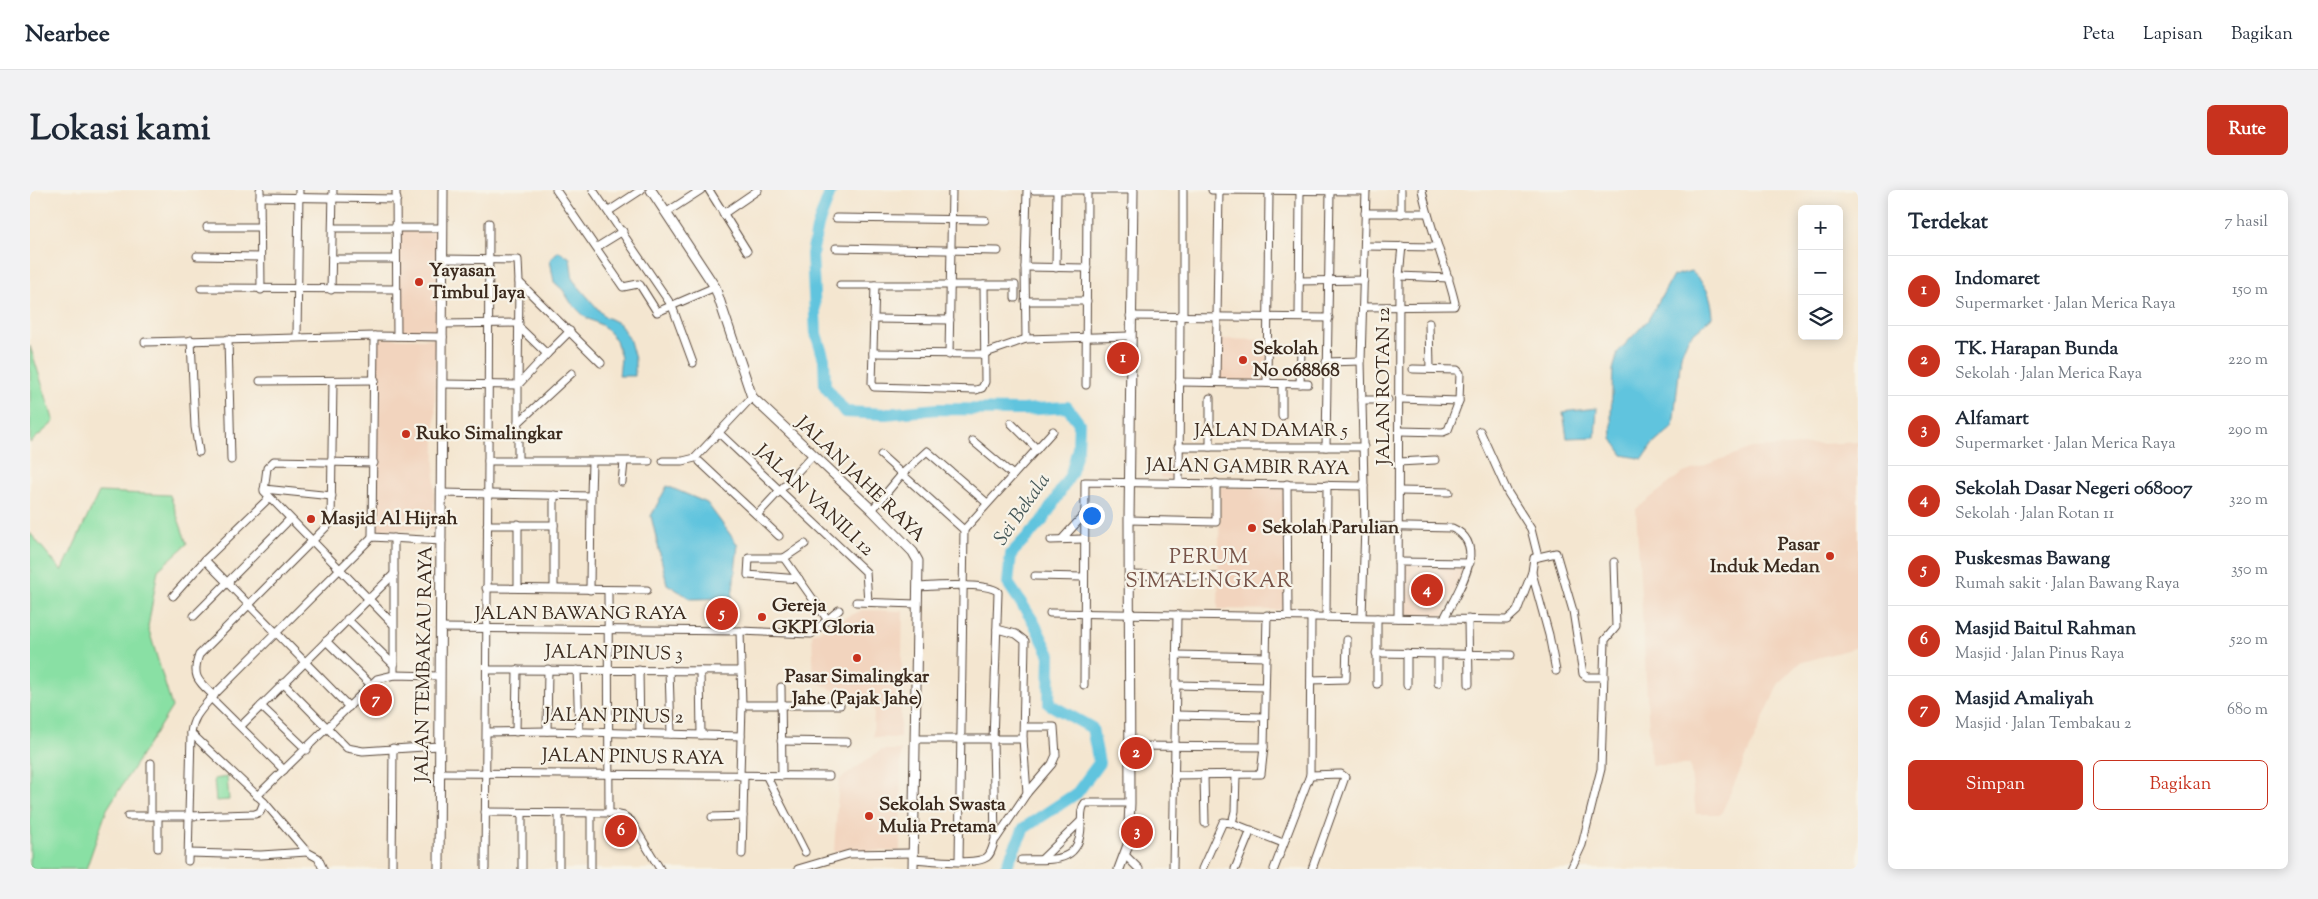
<!DOCTYPE html>
<html lang="id">
<meta charset="utf-8">
<style>
body{margin:0;font-family:"Sorts Mill Goudy",serif;background:#f2f2f3;color:#1f2937}
.controls{position:absolute;right:15px;top:15px;display:grid;overflow:hidden;border-radius:8px;box-shadow:0 2px 12px #0003}
.controls button{width:45px;height:45px;display:grid;place-items:center;padding:0;border:0;border-bottom:1px solid #e0e1e3;background:#fff;color:#1f2937;font:25px sans-serif}
.you{position:absolute;left:1061px;top:325px;width:18px;height:18px;margin:-12px;border:4px solid #fff;border-radius:50%;background:#1a73e8;box-shadow:0 0 0 8px #1a73e833}
.badge{display:grid;place-items:center;width:32px;height:32px;border-radius:50%;background:#c8321e;color:#fff;font-size:16px;font-weight:700}
.pin{position:absolute;translate:-50% -50%;border:2px solid #fff;box-shadow:0 1px 5px #0006}
.list{margin:0;padding:0;list-style:none}
h2{display:flex;justify-content:space-between;align-items:center;height:65px;margin:0;padding:0 20px;font-size:21px}
h2 small{font-size:16px;font-weight:400;color:#747a83}
.list li{display:grid;grid-template-columns:32px 1fr auto;gap:15px;align-items:center;box-sizing:border-box;height:70px;padding:0 20px;border-top:1px solid #e0e1e3}
.list b{display:block;font-size:19px;white-space:nowrap}
.list p{margin:0;font-size:16px;white-space:nowrap;color:#747a83}
.list em{font-size:16px;font-style:normal;color:#747a83}
.actions{display:flex;gap:10px;padding:15px 20px}
.actions a{flex:1;padding:11px 0;border:1px solid #c8321e;border-radius:8px;text-align:center;font-size:18px;color:#c8321e}
.actions .main{background:#c8321e;color:#fff}
.icon{flex:none;width:28px;height:28px;fill:none;stroke:currentColor;stroke-width:2;stroke-linecap:round;stroke-linejoin:round}
.map{position:relative;flex:none;width:1828px;height:679px;overflow:hidden;border-radius:8px}
header{display:flex;align-items:center;gap:30px;box-sizing:border-box;height:70px;padding:0 25px;background:#fff;border-bottom:1px solid #e0e1e3}
header strong{font-size:24px}
nav{display:flex;gap:28px;margin-inline-start:auto;font-size:18px}
.intro{display:flex;align-items:center;justify-content:space-between;box-sizing:border-box;height:120px;padding:0 30px}
h1{margin:0;font-size:35px}
.button{padding:12px 22px;border-radius:8px;background:#c8321e;color:#fff;font-size:18px;font-weight:700}
main{display:flex;gap:30px;padding:0 30px}
aside{flex:1;background:#fff;border-radius:8px;box-shadow:0 2px 12px #0003}
.map>svg:first-child{display:block}
.built{fill:#f2d4be}
.green{fill:#89e0a4;stroke:#628561}
.water{fill:#60c4de;stroke:#4e777e}
.lines{fill:none;stroke-linecap:round;stroke-linejoin:round}
.river{stroke:#60c4de;stroke-width:12}
.minor-casing{stroke:#574639;stroke-width:9}
.tertiary-casing{stroke:#574639;stroke-width:11}
.minor{stroke:#fff;stroke-width:7}
.tertiary{stroke:#fff;stroke-width:9}
.poi-dot{fill:#c8321e;stroke:#f7f3e8;stroke-width:2}
.labels{text-anchor:middle;dominant-baseline:central;stroke-width:4.5;stroke-linejoin:round;paint-order:stroke}
.poi-label{font-size:19px;font-weight:bold;fill:#3b2a1e;stroke:#f7f3e8;text-anchor:start}
.street-label{font-size:19px;fill:#3b2a1e;stroke:#f7f3e8}
.water-label{font-size:20px;font-style:italic;fill:#465858;stroke:#f7f3e8}
.quarter-label{font-size:21px;letter-spacing:1px;fill:#775348;stroke:#f7f3e8}
</style>
<header>
<strong>Nearbee</strong>
<nav><a>Peta</a><a>Lapisan</a><a>Bagikan</a></nav>
</header>
<div class="intro"><h1>Lokasi kami</h1><a class="button">Rute</a></div>
<main>
<div class="map">
<svg width="1828" height="679" viewBox="0 0 1828 679">
<rect width="100%" height="100%" fill="#f7f3e8"/>
<filter id="ink" filterUnits="userSpaceOnUse"><feTurbulence type="fractalNoise" baseFrequency=".02" numOctaves="2"/><feDisplacementMap in="SourceGraphic" scale="10" xChannelSelector="R" yChannelSelector="G"/><feConvolveMatrix kernelMatrix="1 2 1 2 8 2 1 2 1" color-interpolation-filters="sRGB"/></filter>
<filter id="wash" filterUnits="userSpaceOnUse"><feTurbulence type="fractalNoise" baseFrequency=".0096" numOctaves="4" result="noise"/><feDisplacementMap in="SourceGraphic" scale="20" xChannelSelector="R" yChannelSelector="G"/><feGaussianBlur stdDeviation="1.12" result="paint"/><feColorMatrix in="noise" values="0 0 0 0 0 0 0 0 0 0 0 0 0 0 0 0 0 1.4 0 .05"/><feComposite in="paint" operator="in"/></filter>
<g filter="url(#wash)">
<rect width="100%" height="100%" fill="#f4e6d0"/>
<g class="built">
<polygon points="369,40 410,41 408,144 367,143"/>
<polygon points="345,148 406,149 404,340 347,339"/>
<polygon points="1189,149 1237,150 1236,191 1189,190"/>
<polygon points="1828,252 1828,457 1769,473 1749,493 1691,624 1666,624 1660,575 1621,575 1606,319 1651,284 1722,258"/>
<rect x="1130" y="279" width="14" height="9"/>
<polygon points="1190,297 1255,298 1254,420 1188,419"/>
<polygon points="1369,374 1436,374 1414,425 1369,426"/>
<polygon points="832,420 873,421 870,548 843,547 844,520 784,491 782,444"/>
<polygon points="851,560 871,560 870,661 804,661 809,590"/>
</g>
<g class="green">
<polygon points="0,156 24,232 0,253"/>
<polygon points="69,302 140,305 157,354 128,380 118,437 142,517 77,619 56,679 0,679 0,343 32,381"/>
<polygon points="197,587 199,610 186,611 184,589"/>
</g>
<g class="water">
<polygon points="528,61 540,68 543,90 574,126 590,134 600,151 605,169 605,186 589,186 591,168 586,150 573,136 555,127 541,113 533,100 524,92 520,70"/>
<path d="M 1661,81 C 1677,96 1681,104 1683,126 L 1658,148 L 1651,165 L 1643,237 L 1622,255 L 1613,269 L 1593,265 L 1582,249 L 1581,225 L 1583,180 L 1588,162 L 1618,130 L 1643,86 Z"/>
<polygon points="1567,218 1565,247 1537,248 1533,222"/>
<polygon points="637,296 677,313 708,355 702,408 661,409 637,394 621,326"/>
</g>
<g class="lines">
<polyline class="river" points="801,0 788,35 782,64 786,144 794,169 795,196 815,222 855,224 908,219 992,220 1037,217 1049,233 1048,258 1041,284 1013,330 981,364 978,393 1003,431 1020,465 1019,514 1062,538 1069,573 1047,603 994,638 975,679"/>
</g>
</g>
<g filter="url(#ink)">
<g class="lines">
<g class="minor-casing">
<g id="minor">
<polyline points="230,0 231,100"/>
<polyline points="366,0 367,146"/>
<polyline points="526,0 593,97 608,94 610,95 627,122 685,97"/>
<polyline points="563,0 642,116 663,173"/>
<polyline points="679,0 717,61"/>
<polyline points="1004,0 1101,0"/>
<polyline points="1182,0 1336,1"/>
<polyline points="230,7 367,9"/>
<polyline points="579,21 611,0"/>
<polyline points="637,22 671,0"/>
<polyline points="1335,23 1397,23"/>
<polyline points="693,24 728,0"/>
<polyline points="1371,24 1371,0"/>
<polyline points="806,28 955,30"/>
<polyline points="177,37 230,37"/>
<polyline points="303,38 412,38"/>
<polyline points="1335,56 1408,57"/>
<polyline points="567,57 593,41"/>
<polyline points="806,58 968,61"/>
<polyline points="167,66 230,67"/>
<polyline points="302,69 366,69"/>
<polyline points="412,69 488,70 489,92 571,173"/>
<polyline points="995,77 1057,78"/>
<polyline points="1026,78 1027,0"/>
<polyline points="1369,86 1419,88"/>
<polyline points="1269,91 1334,90"/>
<polyline points="810,95 985,95 985,108"/>
<polyline points="845,95 842,193 844,197 946,200 952,198 955,192 954,95"/>
<polyline points="171,98 366,99"/>
<polyline points="301,100 303,0"/>
<polyline points="995,111 1057,111"/>
<path d="M 1333,117 L 1424,116 L 1425,113 C 1416,75 1400,39 1392,0"/>
<polyline points="1153,125 1153,0"/>
<polyline points="1100,126 1299,128"/>
<polyline points="1269,127 1270,1"/>
<polyline points="844,129 920,130"/>
<polyline points="1399,133 1400,179"/>
<polyline points="414,134 489,133"/>
<polyline points="489,137 517,164 540,141"/>
<polyline points="344,146 413,147"/>
<polyline points="267,147 269,0"/>
<polyline points="198,149 201,270"/>
<polyline points="996,149 995,77 997,0"/>
<polyline points="161,150 165,237 169,262"/>
<polyline points="115,152 344,146 342,347"/>
<polyline points="843,163 953,164 996,149 1100,146"/>
<polyline points="919,165 922,0"/>
<polyline points="1296,172 1331,171"/>
<polyline points="230,191 345,190"/>
<polyline points="1149,192 1278,194"/>
<polyline points="1186,192 1189,0"/>
<polyline points="1237,193 1239,1"/>
<polyline points="413,194 488,195 489,92"/>
<polyline points="1270,194 1271,161"/>
<polyline points="1056,195 1057,1"/>
<polyline points="1370,209 1429,211"/>
<polyline points="1332,210 1358,210"/>
<polyline points="1252,226 1252,194"/>
<polyline points="488,233 542,183"/>
<polyline points="981,233 1007,259"/>
<polyline points="1369,241 1413,242 1418,240 1429,211 1430,183 1427,180 1383,179"/>
<polyline points="1450,241 1478,303 1501,339 1508,367"/>
<polyline points="688,242 836,382 838,412"/>
<polyline points="943,251 983,285"/>
<polyline points="1148,257 1334,257"/>
<polyline points="1180,257 1180,208"/>
<polyline points="1296,257 1300,2"/>
<polyline points="851,265 934,340 929,670"/>
<polyline points="488,270 488,195 517,164"/>
<polyline points="458,271 459,33"/>
<polyline points="633,271 653,271 665,268 722,207"/>
<polyline points="670,272 749,346"/>
<polyline points="1369,272 1405,270"/>
<polyline points="344,273 244,271 237,278 234,301 362,433"/>
<polyline points="592,292 594,272"/>
<polyline points="1149,292 1150,125"/>
<polyline points="1257,294 1258,426"/>
<polyline points="234,299 302,306"/>
<polyline points="1370,301 1419,302"/>
<polyline points="412,303 561,306 560,400"/>
<polyline points="524,305 524,398"/>
<polyline points="561,306 562,272"/>
<polyline points="842,320 873,283 897,261 957,313"/>
<polyline points="727,325 782,266"/>
<polyline points="1099,330 1186,332 1186,293"/>
<polyline points="488,334 488,398"/>
<polyline points="457,335 524,335"/>
<path d="M 1335,336 L 1422,338 C 1461,355 1426,403 1414,429"/>
<polyline points="934,340 1023,241"/>
<polyline points="1032,349 1053,326"/>
<polyline points="1021,350 1053,349"/>
<polyline points="775,354 754,368 797,429"/>
<polyline points="754,368 719,368 718,385 769,389"/>
<polyline points="175,370 319,517"/>
<polyline points="1368,372 1440,373"/>
<polyline points="1502,383 1519,445 1526,481"/>
<polyline points="1100,385 1187,387"/>
<polyline points="1005,386 1053,387"/>
<polyline points="456,398 617,400"/>
<polyline points="578,401 579,623 594,626 601,631 630,679"/>
<polyline points="143,406 175,370 239,308"/>
<polyline points="826,412 887,414"/>
<polyline points="1020,423 1477,430 1487,421 1502,382 1504,368 1526,363 1543,421 1553,484 1557,487 1574,487"/>
<polyline points="164,426 260,329"/>
<polyline points="1296,426 1297,295"/>
<polyline points="1332,427 1335,336 1331,171 1336,0"/>
<polyline points="1347,428 1347,494"/>
<polyline points="1368,428 1369,86 1372,56"/>
<polyline points="317,429 364,475"/>
<polyline points="1438,429 1439,494"/>
<polyline points="410,438 710,441 781,444 809,420"/>
<polyline points="967,439 986,444 995,451 993,549 997,603"/>
<polyline points="710,441 712,515 710,586"/>
<polyline points="296,451 341,495"/>
<polyline points="1346,463 1481,465"/>
<polyline points="1377,463 1377,495"/>
<polyline points="1408,464 1408,493"/>
<polyline points="1147,465 1236,467"/>
<polyline points="457,480 710,481"/>
<polyline points="547,480 549,543"/>
<polyline points="609,480 610,543"/>
<polyline points="639,480 641,544"/>
<polyline points="670,481 671,545"/>
<polyline points="364,485 364,348"/>
<polyline points="1281,490 1316,489 1317,450"/>
<polyline points="253,493 317,558 333,561 409,556"/>
<polyline points="1054,495 1055,292 1334,296"/>
<polyline points="1146,495 1235,497"/>
<polyline points="751,497 752,586"/>
<path d="M 184,506 C 169,492 161,487 169,465 L 301,332 L 303,191"/>
<polyline points="181,508 254,580"/>
<polyline points="712,515 810,515"/>
<polyline points="231,516 277,560"/>
<polyline points="1146,525 1234,527"/>
<polyline points="211,536 364,384"/>
<polyline points="517,541 518,479"/>
<polyline points="457,542 517,541 711,546"/>
<polyline points="486,542 487,480"/>
<polyline points="161,543 159,626 225,624 230,622 234,612"/>
<polyline points="885,549 993,549"/>
<polyline points="751,551 817,552"/>
<polyline points="1101,556 1234,557"/>
<polyline points="121,573 121,626"/>
<polyline points="410,583 799,586"/>
<polyline points="1144,585 1231,584 1234,557 1237,425"/>
<polyline points="1174,585 1175,633"/>
<polyline points="1280,585 1311,584 1315,587 1282,679"/>
<polyline points="737,587 775,662"/>
<polyline points="227,606 347,489 364,485 410,486"/>
<polyline points="455,622 579,623"/>
<polyline points="492,623 492,679"/>
<polyline points="529,623 529,679"/>
<polyline points="98,626 159,626 158,671"/>
<polyline points="682,627 713,626"/>
<polyline points="1202,633 1205,621 1206,585"/>
<polyline points="966,649 997,603 1022,574 1026,565 1024,537 994,537"/>
<polyline points="128,658 128,626"/>
<polyline points="159,663 231,665 277,662"/>
<polyline points="712,664 714,587"/>
<polyline points="1096,666 1109,679"/>
<path d="M 883,669 C 899,670 945,676 957,667 C 962,663 963,655 965,649 L 963,550 L 968,402 C 958,392 903,396 888,397"/>
<polyline points="1012,669 1051,631"/>
<path d="M 991,670 C 1021,669 1050,675 1051,636 C 1052,628 1050,619 1055,613 L 1100,613"/>
<path d="M 293,679 L 288,668 L 277,662 L 234,612 L 161,543 C 163,527 171,520 181,508 L 342,347 L 412,351"/>
<polyline points="362,679 363,558"/>
<polyline points="455,679 458,271 619,271"/>
<polyline points="561,679 561,623"/>
<polyline points="768,679 819,664 882,663"/>
<polyline points="1143,679 1147,425"/>
<polyline points="1172,679 1193,632 1202,633 1253,653"/>
<polyline points="1205,679 1221,640"/>
<polyline points="1244,679 1280,585 1281,426"/>
<polyline points="1541,679 1552,655 1571,579 1575,450 1586,437 1584,372"/>
</g>
</g>
<g class="tertiary-casing">
<g id="tertiary">
<polyline points="621,0 685,97 722,207 842,320 883,362 888,371 883,679"/>
<polyline points="409,679 413,0"/>
<polyline points="1089,679 1098,655 1100,613 1099,330 1103,0"/>
</g>
</g>
<use href="#minor" class="minor"/>
<use href="#tertiary" class="tertiary"/>
</g>
</g>
<g class="poi-dot">
<circle cx="389" cy="92" r="5"/>
<circle cx="1213" cy="170" r="5"/>
<circle cx="376" cy="244" r="5"/>
<circle cx="281" cy="329" r="5"/>
<circle cx="1222" cy="338" r="5"/>
<circle cx="1800" cy="366" r="5"/>
<circle cx="732" cy="427" r="5"/>
<circle cx="827" cy="468" r="5"/>
<circle cx="839" cy="626" r="5"/>
</g>
<g class="labels">
<g class="poi-label">
<text x="399" y="81">Yayasan<tspan x="399" dy="22">Timbul Jaya</tspan></text>
<text x="1223" y="159">Sekolah<tspan x="1223" dy="22">No 068868</tspan></text>
<text x="386" y="244">Ruko Simalingkar</text>
<text x="291" y="329">Masjid Al Hijrah</text>
<text x="1232" y="338">Sekolah Parulian</text>
<text x="1790" y="355" text-anchor="end">Pasar<tspan x="1790" dy="22">Induk Medan</tspan></text>
<text x="742" y="416">Gereja<tspan x="742" dy="22">GKPI Gloria</tspan></text>
<text x="827" y="487" text-anchor="middle">Pasar Simalingkar<tspan x="827" dy="22">Jahe (Pajak Jahe)</tspan></text>
<text x="849" y="615">Sekolah Swasta<tspan x="849" dy="22">Mulia Pretama</tspan></text>
</g>
<g class="street-label">
<text transform="translate(1354 196) rotate(-90)">JALAN ROTAN 12</text>
<text x="1241" y="241">JALAN DAMAR 5</text>
<text transform="translate(1218 278) rotate(1)">JALAN GAMBIR RAYA</text>
<text transform="translate(830 290) rotate(44)">JALAN JAHE RAYA</text>
<text transform="translate(784 311) rotate(43)">JALAN VANILI 12</text>
<text x="551" y="424">JALAN BAWANG RAYA</text>
<text transform="translate(584 464) rotate(1)">JALAN PINUS 3</text>
<text transform="translate(395 474) rotate(-89)">JALAN TEMBAKAU RAYA</text>
<text transform="translate(584 527) rotate(1)">JALAN PINUS 2</text>
<text transform="translate(603 568) rotate(1)">JALAN PINUS RAYA</text>
</g>
<g class="water-label">
<text transform="translate(993 320) rotate(-55)">Sei Bekala</text>
</g>
<g class="quarter-label">
<text x="1179" y="368">PERUM<tspan x="1179" dy="24">SIMALINGKAR</tspan></text>
</g>
</g>
</svg>
<div class="controls">
<button>+</button>
<button>−</button>
<button><svg class="icon" aria-label="layers" viewBox="0 0 24 24"><path d="M12 4l9 5-9 5-9-5zM3 14l9 5 9-5"/></svg></button>
</div>
<div class="you"></div>
<div class="pin badge" style="left:1093px;top:168px">1</div>
<div class="pin badge" style="left:1106px;top:563px">2</div>
<div class="pin badge" style="left:1107px;top:642px">3</div>
<div class="pin badge" style="left:1397px;top:400px">4</div>
<div class="pin badge" style="left:692px;top:424px">5</div>
<div class="pin badge" style="left:591px;top:641px">6</div>
<div class="pin badge" style="left:346px;top:510px">7</div>
</div>
<aside>
<h2>Terdekat<small>7 hasil</small></h2>
<ul class="list">
<li><span class="badge">1</span><div><b>Indomaret</b><p>Supermarket · Jalan Merica Raya</p></div><em>150 m</em></li>
<li><span class="badge">2</span><div><b>TK. Harapan Bunda</b><p>Sekolah · Jalan Merica Raya</p></div><em>220 m</em></li>
<li><span class="badge">3</span><div><b>Alfamart</b><p>Supermarket · Jalan Merica Raya</p></div><em>290 m</em></li>
<li><span class="badge">4</span><div><b>Sekolah Dasar Negeri 068007</b><p>Sekolah · Jalan Rotan 11</p></div><em>320 m</em></li>
<li><span class="badge">5</span><div><b>Puskesmas Bawang</b><p>Rumah sakit · Jalan Bawang Raya</p></div><em>350 m</em></li>
<li><span class="badge">6</span><div><b>Masjid Baitul Rahman</b><p>Masjid · Jalan Pinus Raya</p></div><em>520 m</em></li>
<li><span class="badge">7</span><div><b>Masjid Amaliyah</b><p>Masjid · Jalan Tembakau 2</p></div><em>680 m</em></li>
</ul>
<div class="actions"><a class="main">Simpan</a><a>Bagikan</a></div>
</aside>
</main>
